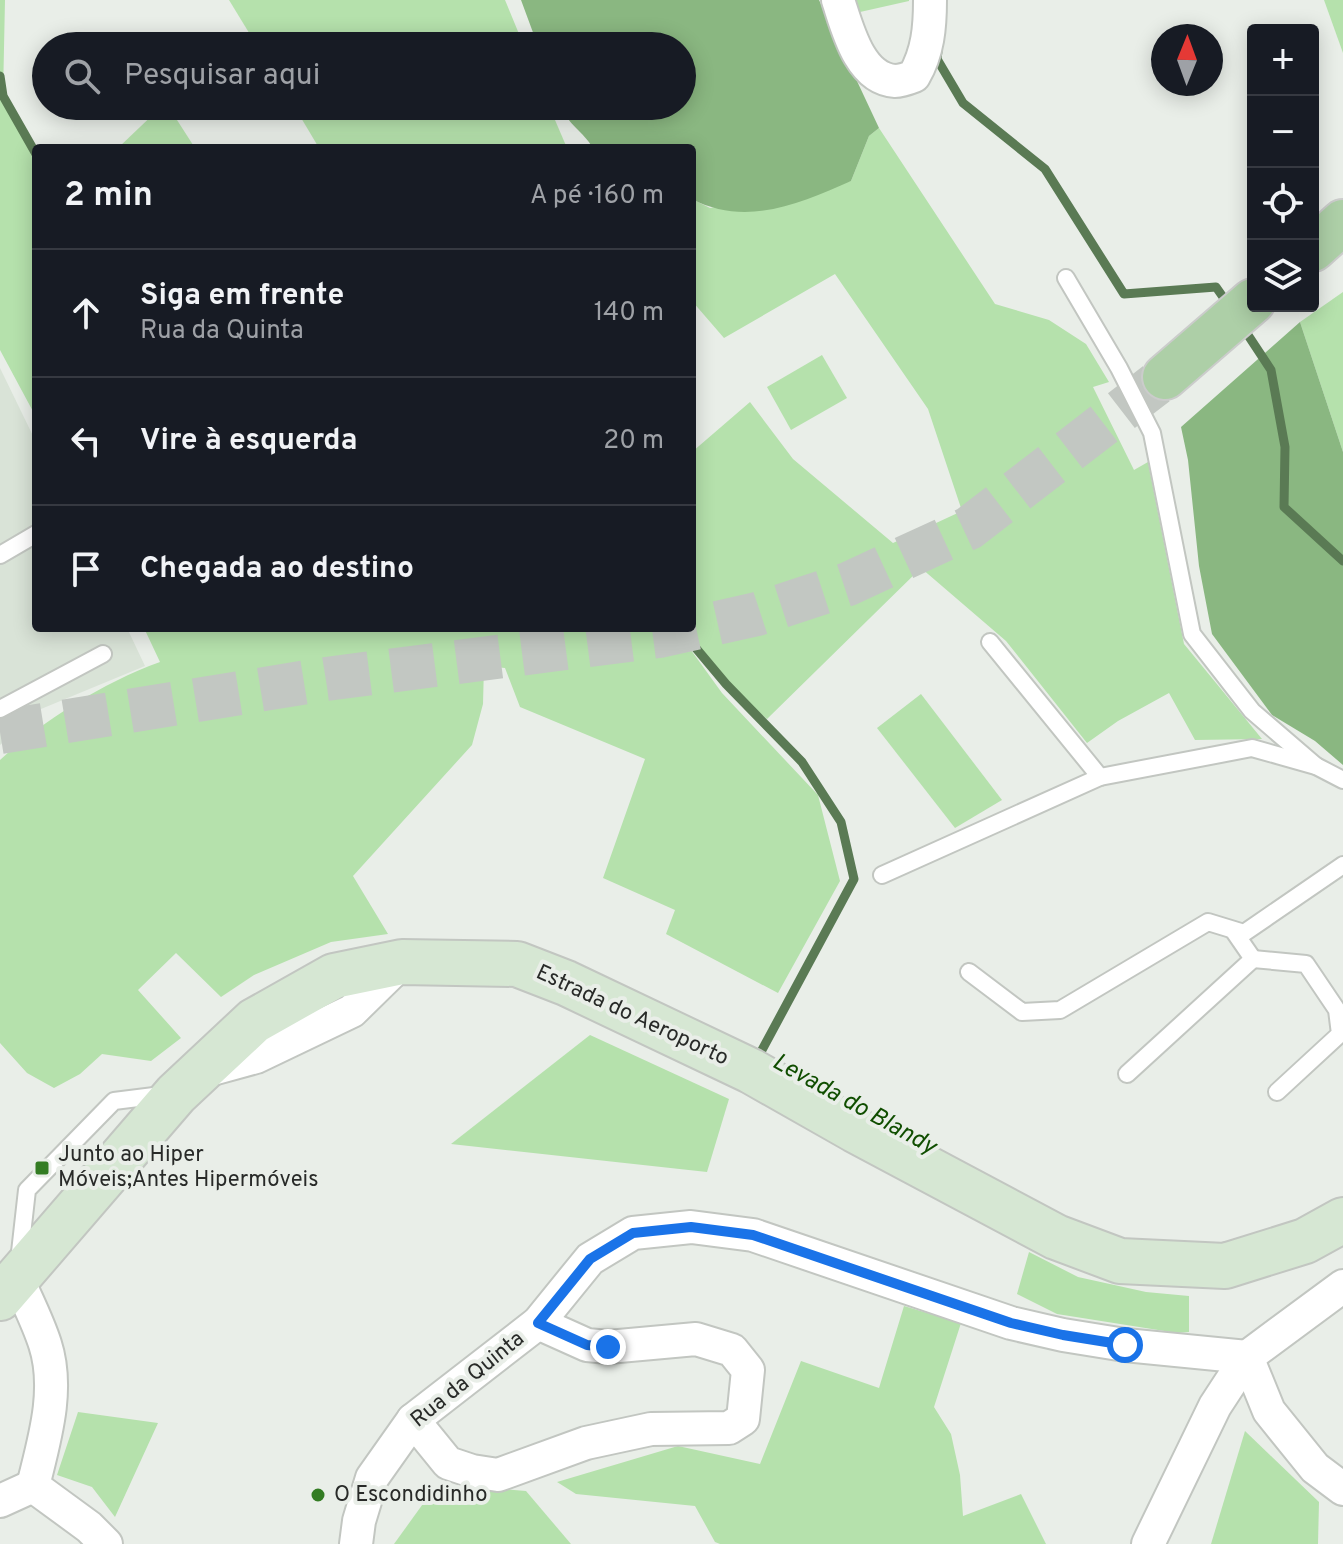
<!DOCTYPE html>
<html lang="pt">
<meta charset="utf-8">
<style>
body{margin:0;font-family:Overpass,sans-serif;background:#20242c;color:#f1f3f6}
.controls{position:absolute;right:24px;top:24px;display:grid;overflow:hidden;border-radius:8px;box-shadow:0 4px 20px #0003}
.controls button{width:72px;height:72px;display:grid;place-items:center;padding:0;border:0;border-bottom:2px solid #363941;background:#171b24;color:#f1f3f6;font:40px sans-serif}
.compass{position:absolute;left:1151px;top:24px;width:72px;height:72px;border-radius:50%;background:#171b24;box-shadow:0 4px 20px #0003;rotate:1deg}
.stop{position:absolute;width:24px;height:24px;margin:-18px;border:6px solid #1a73e8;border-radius:50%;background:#fff}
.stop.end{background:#1a73e8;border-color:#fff;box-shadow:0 2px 8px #0008}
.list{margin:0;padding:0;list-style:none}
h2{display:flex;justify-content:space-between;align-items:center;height:104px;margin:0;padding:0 32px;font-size:34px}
h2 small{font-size:26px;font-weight:400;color:#9ea1a6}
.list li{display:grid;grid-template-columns:52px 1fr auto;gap:24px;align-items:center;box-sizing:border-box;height:128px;padding:0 32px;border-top:2px solid #363941}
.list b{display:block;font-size:30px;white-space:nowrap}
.list p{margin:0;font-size:26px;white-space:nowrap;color:#9ea1a6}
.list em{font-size:26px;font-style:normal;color:#9ea1a6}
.icon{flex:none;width:44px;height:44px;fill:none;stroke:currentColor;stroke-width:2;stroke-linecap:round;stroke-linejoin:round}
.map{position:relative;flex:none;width:1343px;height:1544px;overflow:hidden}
.search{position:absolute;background:#171b24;box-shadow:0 4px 20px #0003;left:32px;top:32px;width:664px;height:88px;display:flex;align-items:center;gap:20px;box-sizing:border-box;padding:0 28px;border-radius:44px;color:#9ea1a6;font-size:30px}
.panel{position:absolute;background:#171b24;box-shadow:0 4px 20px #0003;left:32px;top:144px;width:664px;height:488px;border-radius:8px}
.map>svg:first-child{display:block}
.built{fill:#d9e3d7}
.green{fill:#b5e1ac}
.forest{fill:#8ab781}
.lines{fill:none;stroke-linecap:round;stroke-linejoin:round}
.stream{stroke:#5a7a54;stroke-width:9}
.primary-tunnel{stroke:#c2c7c2;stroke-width:44;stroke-dasharray:44 22;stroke-linecap:butt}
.service-casing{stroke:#c2c6c1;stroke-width:20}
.minor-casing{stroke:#c2c6c1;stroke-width:36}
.secondary-casing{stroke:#c2c6c1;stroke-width:48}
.primary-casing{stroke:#cbcccb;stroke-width:48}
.service{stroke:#fff;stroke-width:16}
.minor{stroke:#fff;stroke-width:32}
.secondary{stroke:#d6e7d3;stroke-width:44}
.primary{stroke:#adcfa7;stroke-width:44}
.route{stroke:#1a73e8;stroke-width:10}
.poi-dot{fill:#337c23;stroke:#e9eee8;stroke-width:3}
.labels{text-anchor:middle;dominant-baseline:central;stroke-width:8;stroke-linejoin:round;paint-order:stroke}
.street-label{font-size:22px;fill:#282a28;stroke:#e9eee8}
.poi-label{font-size:22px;fill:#282a28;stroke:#e9eee8;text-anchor:start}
.water-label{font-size:24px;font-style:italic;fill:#104e00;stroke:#e9eee8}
</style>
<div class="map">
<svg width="1343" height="1544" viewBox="0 0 1343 1544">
<rect width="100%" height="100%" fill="#e9eee8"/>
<polygon class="built" points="0,368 36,442 36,628 127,628 145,666 41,709 0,745"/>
<g class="green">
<polygon points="0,0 5,0 3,96 36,154 36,417 0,350"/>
<polygon points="229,0 505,0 524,46 257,46"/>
<polygon points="856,0 909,0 909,1 860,12"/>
<polygon points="1324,0 1343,0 1343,53"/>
<polygon points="162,106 168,106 195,148 118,148"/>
<polygon points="294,106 549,106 567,148 319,148"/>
<polygon points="879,128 995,304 1049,320 1086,344 1109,382 1093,387 1134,470 1148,462 1184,644 1262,739 1195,740 1169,693 1118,721 1087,743 1006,641 921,568 767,719 726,684 682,628 692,628 692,452 750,402 793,459 893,543 962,511 928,409 835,274 724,338 692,301 692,199 710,208 851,181 869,136"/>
<polygon points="1343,292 1343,452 1300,322"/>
<polygon points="822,355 847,398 791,430 767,387"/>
<path d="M 144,628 L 675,628 L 722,693 L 818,795 L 840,881 L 778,993 L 666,934 L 675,910 L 603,878 L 645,759 L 520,707 L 505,668 L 484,666 L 483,704 L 472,745 L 353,876 L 388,934 L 331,942 L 254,975 L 221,997 L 176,953 L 138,990 L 181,1038 L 151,1061 L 102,1054 L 80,1074 L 54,1088 L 27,1073 L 0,1043 L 0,760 C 46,719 102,683 160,662 Z"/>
<polygon points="921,694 1002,800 955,828 877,728"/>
<polygon points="590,1035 729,1099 707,1172 451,1144"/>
<polygon points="1029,1252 1078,1277 1146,1292 1189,1296 1189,1332 1177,1333 1057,1314 1017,1294"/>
<polygon points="904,1306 961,1323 934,1407 951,1434 960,1475 963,1516 1021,1494 1046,1544 720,1544 715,1542 695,1506 576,1494 557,1482 678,1446 760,1464 801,1361 879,1388"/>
<polygon points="78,1412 158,1423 115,1517 92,1487 57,1475"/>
<polygon points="1245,1431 1319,1502 1318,1544 1211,1544"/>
<polygon points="464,1486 526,1491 571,1544 394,1544 425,1501"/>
</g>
<g class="forest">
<path d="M 521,0 L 819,0 L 879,128 L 869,136 L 851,181 C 800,204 745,227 692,199 L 692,148 L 593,148 C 583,131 568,125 561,106 L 682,106 L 682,46 L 538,46 Z"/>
<polygon points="1300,322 1343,452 1343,765 1315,741 1272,715 1212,634 1199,566 1188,460 1181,427"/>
</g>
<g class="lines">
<g class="stream">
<polyline points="938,51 937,59 963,103 1045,169 1124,294 1216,287 1230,307"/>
<polyline points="0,76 3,96 36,154"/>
<polyline points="1242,326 1271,370 1285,447 1284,507 1343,561"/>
<polyline points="679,628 726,684 802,762 841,822 854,879 755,1063"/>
</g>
<polyline class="primary-tunnel" points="0,732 326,679 659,636 757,614 848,584 969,528 1165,377"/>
<g class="service-casing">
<g id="service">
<polyline points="1066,278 1119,368 1152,433 1192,634 1252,711 1316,766"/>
<polyline points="0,555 36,534"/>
<polyline points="990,642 1100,777"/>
<polyline points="0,709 103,654"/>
<polyline points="882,875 1100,777 1252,748 1316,766 1343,780"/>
<polyline points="1253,959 1306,964 1337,1010 1340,1034 1277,1092"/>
<polyline points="969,972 1022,1012 1060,1010 1208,922 1244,933 1343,865"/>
<polyline points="1127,1074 1253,959 1233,930"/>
<polyline points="19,1261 27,1190 114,1101 162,1095"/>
</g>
</g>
<g class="minor-casing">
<g id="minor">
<path d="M 838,0 C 847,27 859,79 895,81 C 901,81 909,78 914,76 C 928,52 930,27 930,0"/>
<polyline points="205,1071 256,1057 352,1011 402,962"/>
<path d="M 18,1280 C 27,1301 38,1322 45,1344 C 60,1390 44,1441 33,1486"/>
<polyline points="1247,1357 1269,1411 1315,1468 1343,1489"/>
<polyline points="413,1420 448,1463 472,1471 498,1475 586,1443 651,1429 729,1428 743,1419 748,1370 732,1350 696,1339 608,1347 587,1345 538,1323"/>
<polyline points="33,1486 89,1527 106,1544"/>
<polyline points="0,1501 33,1486"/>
<polyline points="356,1544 359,1521 372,1478 413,1420 538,1323 590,1259 633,1233 691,1227 753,1235 1011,1323 1063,1335 1125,1345 1247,1357"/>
<polyline points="1148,1544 1215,1406 1247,1357 1343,1286"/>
</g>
</g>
<g class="secondary-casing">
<polyline id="secondary" points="0,1298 176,1094 254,1021 334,976 402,962 517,964 566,983 751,1071 855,1130 1056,1237 1120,1261 1225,1266 1305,1241 1343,1220"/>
</g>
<g class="primary-casing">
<g id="primary">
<polyline points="1313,249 1343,222"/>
<polyline points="1165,377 1253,301"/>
</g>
</g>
<use href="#service" class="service"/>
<use href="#minor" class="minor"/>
<use href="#secondary" class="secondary"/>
<use href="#primary" class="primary"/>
</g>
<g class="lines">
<polyline class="route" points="608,1347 587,1345 538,1323 590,1259 633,1233 691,1227 753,1235 1011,1323 1063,1335 1125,1345"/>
</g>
<g class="poi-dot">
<rect x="34" y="1160" width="16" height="16" rx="4"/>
<circle cx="318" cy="1495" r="8"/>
</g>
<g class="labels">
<g class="street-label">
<text transform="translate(632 1016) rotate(25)">Estrada do Aeroporto</text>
<text transform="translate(468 1380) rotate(-39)">Rua da Quinta</text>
</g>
<g class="poi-label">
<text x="58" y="1155">Junto ao Hiper<tspan x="58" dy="25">Móveis;Antes Hipermóveis</tspan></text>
<text x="334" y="1495">O Escondidinho</text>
</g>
<g class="water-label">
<text transform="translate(854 1105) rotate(29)">Levada do Blandy</text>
</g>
</g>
</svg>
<div class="controls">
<button>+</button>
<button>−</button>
<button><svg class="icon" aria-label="locate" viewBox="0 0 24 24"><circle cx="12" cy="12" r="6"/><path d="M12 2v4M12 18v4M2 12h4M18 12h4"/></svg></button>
<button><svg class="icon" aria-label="layers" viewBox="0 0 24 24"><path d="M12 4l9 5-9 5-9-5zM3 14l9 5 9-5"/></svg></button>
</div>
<svg class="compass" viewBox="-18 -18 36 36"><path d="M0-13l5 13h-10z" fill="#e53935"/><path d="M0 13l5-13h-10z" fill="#9ea1a6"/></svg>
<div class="stop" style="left:1125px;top:1345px"></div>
<div class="stop end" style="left:608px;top:1347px"></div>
<div class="search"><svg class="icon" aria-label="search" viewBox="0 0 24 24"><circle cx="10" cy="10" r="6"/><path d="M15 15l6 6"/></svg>Pesquisar aqui</div>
<section class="panel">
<h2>2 min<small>A pé · 160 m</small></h2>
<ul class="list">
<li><svg class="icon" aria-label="ahead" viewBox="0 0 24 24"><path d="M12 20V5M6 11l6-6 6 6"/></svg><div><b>Siga em frente</b><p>Rua da Quinta</p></div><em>140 m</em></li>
<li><svg class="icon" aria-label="left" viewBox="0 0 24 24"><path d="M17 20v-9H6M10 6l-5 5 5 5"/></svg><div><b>Vire à esquerda</b></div><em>20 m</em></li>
<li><svg class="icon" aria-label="arrive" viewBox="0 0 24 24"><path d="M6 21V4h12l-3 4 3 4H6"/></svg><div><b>Chegada ao destino</b></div></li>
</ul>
</section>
</div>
